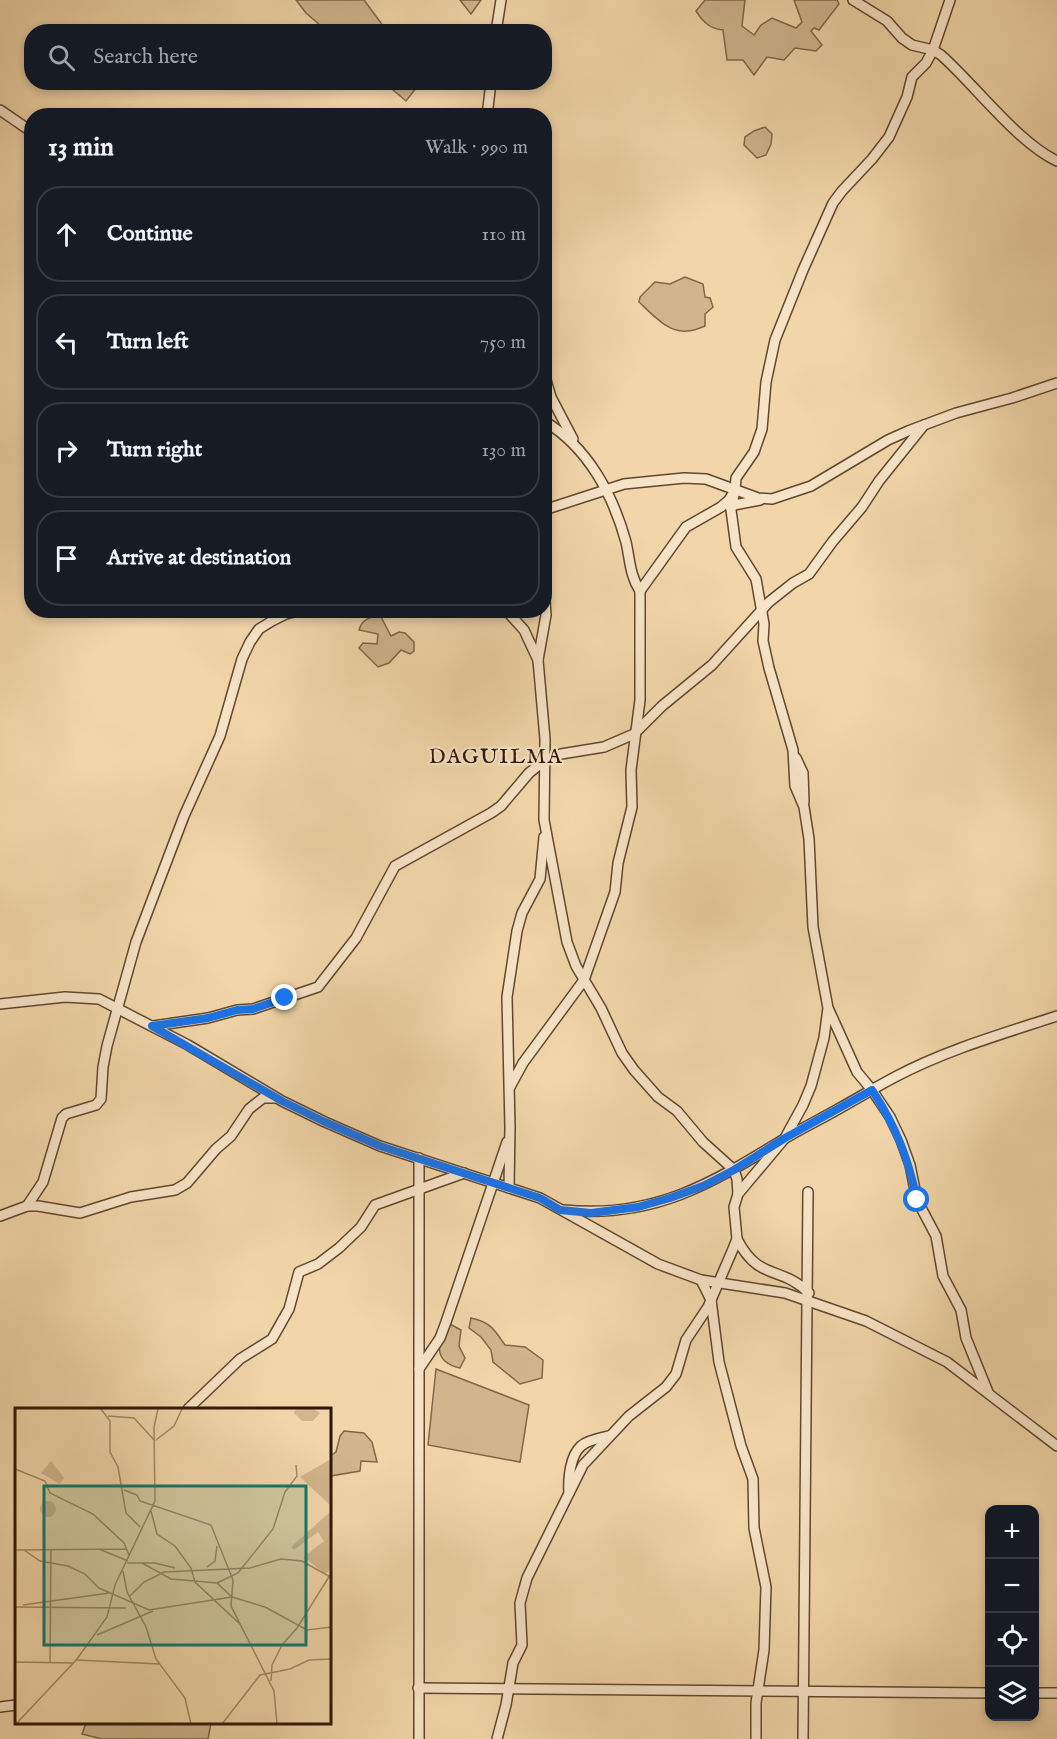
<!DOCTYPE html>
<meta charset="utf-8">
<style>
body{margin:0;font-family:"IM FELL English",serif;background:#20242c;color:#f1f3f6}
.controls{position:absolute;right:18px;bottom:18px;display:grid;overflow:hidden;border-radius:12px;box-shadow:0 3px 9px #0003}
.controls button{width:54px;height:54px;display:grid;place-items:center;padding:0;border:0;border-bottom:2px solid #363941;background:#171b24;color:#f1f3f6;font:30px sans-serif}
.stop{position:absolute;width:18px;height:18px;margin:-14px;border:4px solid #1a73e8;border-radius:50%;background:#fff}
.stop.end{background:#1a73e8;border-color:#fff;box-shadow:0 2px 6px #0008}
.list{margin:0;padding:0;list-style:none}
h2{display:flex;justify-content:space-between;align-items:center;height:78px;margin:0;padding:0 24px;font-size:26px}
h2 small{font-size:20px;font-weight:400;color:#9ea1a6}
.list li{display:grid;grid-template-columns:39px 1fr auto;gap:18px;align-items:center;box-sizing:border-box;height:96px;margin:0 12px 12px;padding:0 12px;border:2px solid #363941;border-radius:24px}
.list b{display:block;font-size:22px;white-space:nowrap}
.list em{font-size:20px;font-style:normal;color:#9ea1a6}
.icon{flex:none;width:33px;height:33px;fill:none;stroke:currentColor;stroke-width:2;stroke-linecap:round;stroke-linejoin:round}
.map{position:relative;flex:none;width:1057px;height:1739px;overflow:hidden}
.search{position:absolute;background:#171b24;box-shadow:0 3px 9px #0003;left:24px;top:24px;width:528px;height:66px;display:flex;align-items:center;gap:15px;box-sizing:border-box;padding:0 21px;border-radius:24px;color:#9ea1a6;font-size:22px}
.panel{position:absolute;background:#171b24;box-shadow:0 3px 9px #0003;left:24px;top:108px;width:528px;height:510px;border-radius:24px}
.map>svg:first-child{display:block}
.green{fill:#d1b68d;stroke:#80664a;stroke-width:1.5}
.lines{fill:none;stroke-linecap:round;stroke-linejoin:round}
.minor-casing{stroke:#604730;stroke-width:12}
.minor{stroke:#f7e4c7;stroke-width:9}
.route{stroke:#1a73e8;stroke-width:8}
.labels{text-anchor:middle;dominant-baseline:central;stroke-width:4.5;stroke-linejoin:round;paint-order:stroke}
.quarter-label{font-size:21px;letter-spacing:1.5px;fill:#2f1707;stroke:#f7e4c7}
.inset-road{fill:none;stroke:#a48a68;stroke-width:1.5}
.view{fill:#0f766e;fill-opacity:0.15;stroke:#0f766e;stroke-width:3}
.inset-edge{fill:none;stroke:#2f1707;stroke-width:3}
</style>
<div class="map">
<svg width="1057" height="1739" viewBox="0 0 1057 1739">
<rect width="100%" height="100%" fill="#f2d6a9"/>
<filter id="stains"><feTurbulence type="fractalNoise" baseFrequency=".00333" numOctaves="4"/><feColorMatrix values="0 0 0 0 .2 0 0 0 0 .09 0 0 0 0 .02 0 0 0 .5 -.17"/></filter>
<radialGradient id="worn" r=".72"><stop offset=".6" stop-color="#630" stop-opacity="0"/><stop offset="1" stop-color="#630" stop-opacity=".3"/></radialGradient>
<g class="green">
<polygon points="296,0 364,0 387,31 327,31 306,13"/>
<polygon points="460,0 481,0 471,14"/>
<path d="M 705,0 L 745,0 L 742,26 L 754,35 L 761,25 L 772,18 L 796,28 L 802,22 L 794,0 L 837,0 L 839,4 L 819,30 L 814,28 L 811,31 L 822,45 L 816,51 L 795,48 L 784,60 L 767,57 L 754,75 L 743,60 L 727,60 L 723,30 C 710,29 703,22 696,11 Z"/>
<polygon points="385,83 420,83 406,101"/>
<polygon points="765,127 772,134 771,144 766,155 757,158 744,145 745,137 754,131"/>
<path d="M 685,277 L 703,284 L 705,297 L 710,298 L 713,307 L 705,314 L 705,326 C 700,328 693,331 687,331 C 668,333 652,314 639,302 L 640,297 L 655,282 L 670,284 Z"/>
<path d="M 380,615 L 391,636 L 399,632 L 405,633 L 414,642 L 414,651 L 410,654 L 401,650 L 389,663 L 378,667 L 359,648 L 363,643 L 377,644 L 378,634 L 359,630 C 362,619 370,617 380,615 Z"/>
<path d="M 471,1318 C 490,1322 494,1329 505,1345 L 525,1347 L 543,1360 L 542,1378 L 520,1384 L 493,1362 L 491,1350 L 481,1337 L 469,1328 Z"/>
<path d="M 446,1322 L 461,1330 L 459,1346 L 465,1358 L 460,1368 C 432,1362 438,1342 446,1322 Z"/>
<polygon points="436,1369 529,1405 520,1462 428,1445"/>
<polygon points="344,1431 364,1433 372,1442 377,1462 361,1461 360,1471 330,1476 330,1456 336,1452 340,1436"/>
<polygon points="86,1723 86,1722 211,1723 208,1739 102,1739 82,1734"/>
</g>
<g class="lines">
<g class="minor-casing">
<g id="minor">
<path d="M 853,0 L 887,21 L 902,38 L 912,45 L 933,50 L 941,55 C 975,85 1017,142 1057,161"/>
<polyline points="496,32 501,0"/>
<polyline points="0,110 32,132"/>
<polyline points="487,116 491,82"/>
<polyline points="544,373 551,397 573,439"/>
<path d="M 544,421 C 588,447 613,495 626,542 C 630,560 630,576 640,591"/>
<polyline points="729,506 760,500"/>
<polyline points="544,510 624,484 684,478 706,479 758,498 772,499 811,486 888,440 908,431 956,413 1012,398 1057,383"/>
<polyline points="544,585 546,615 538,660 545,739 544,820 567,942 576,966 601,1008 622,1053 634,1070 658,1097 677,1111 703,1142 734,1170 737,1179 738,1194"/>
<polyline points="506,610 524,630 538,660"/>
<polyline points="796,758 803,773 804,802"/>
<polyline points="0,1004 65,997 99,999 188,1045 282,1101 325,1122 380,1146 540,1198 658,1264 701,1280 785,1293 866,1321 947,1362 1057,1446"/>
<polyline points="829,1010 857,1072 872,1090 890,1117 901,1140 910,1165 917,1200 936,1236 943,1276 961,1310 966,1338 988,1392"/>
<polyline points="153,1026 208,1018 237,1010 253,1009 318,987 356,938 395,866 491,813 501,806 529,773 545,760 561,754 604,747 634,734 662,706 712,665 769,602 793,583 809,574 833,541 862,507 879,481 924,425"/>
<polyline points="510,1087 523,1063 584,980 615,892 618,863 632,807 631,770 640,700 640,591 686,527 721,507 729,500 735,490 736,478 754,452 762,429 766,382 775,340 803,270 833,203 842,191 872,159 889,137 907,97 912,77 926,63 933,50 950,0"/>
<polyline points="509,1188 510,1127 507,997 517,931 522,913 540,879 544,837"/>
<polyline points="27,1206 43,1182 62,1118 66,1114 96,1105 101,1099 103,1067 107,1046 136,942 184,816 220,736 242,659 250,642 259,629 272,621 286,614 302,610"/>
<path d="M 564,1210 C 653,1219 711,1184 784,1139 C 802,1128 821,1119 840,1108 C 858,1098 876,1087 895,1077 C 946,1050 1002,1034 1057,1016"/>
<polyline points="0,1216 27,1206 38,1206 80,1213 131,1197 175,1190 187,1183 216,1149 231,1136 249,1109 263,1098 274,1098"/>
<path d="M 737,1239 C 759,1282 781,1265 809,1293"/>
<polyline points="701,1280 711,1300 719,1362 741,1446 753,1479 754,1528 766,1587 764,1650 756,1703 756,1739"/>
<polyline points="419,1369 440,1338 446,1322 507,1142"/>
<polyline points="188,1409 240,1359 272,1339 289,1309 299,1272 318,1264 339,1248 361,1227 375,1205 464,1173"/>
<path d="M 569,1493 C 568,1479 570,1456 581,1446 C 588,1440 600,1438 609,1436"/>
<polyline points="418,1688 990,1693"/>
<polyline points="1034,1693 1057,1693"/>
<polyline points="0,1707 16,1705"/>
<polyline points="419,1739 419,1158"/>
<polyline points="497,1739 506,1705 513,1663 522,1645 520,1603 527,1578 583,1465 629,1416 666,1387 676,1374 686,1340 708,1307 733,1249 737,1239 734,1207 738,1194 785,1138 803,1105 811,1086 824,1038 828,1008 813,927 809,839 804,807 795,786 793,750 769,668 763,641 764,624 756,579 736,547 731,510 735,490"/>
<polyline points="803,1739 808,1192"/>
</g>
</g>
<use href="#minor" class="minor"/>
</g>
<g class="lines">
<path class="route" d="M 285,998 L 253,1009 L 237,1010 L 208,1018 L 152,1026 L 282,1101 L 325,1122 L 380,1146 L 540,1198 L 560,1210 L 591,1213 L 638,1207 L 670,1198 L 703,1186 L 734,1170 L 785,1138 L 872,1090 C 896,1127 908,1157 917,1200"/>
</g>
<g class="labels">
<g class="quarter-label">
<text x="496" y="757">DAGUILMA</text>
</g>
</g>
<g transform="translate(15 1408)">
<rect width="316" height="316" fill="#f2d6a9"/>
<path d="M 281,1 L 299,1 L 305,5 L 298,13 L 287,13 L 279,5 ZM 316,51 L 316,98 L 285,69 ZM 36,53 L 49,70 L 45,76 L 26,65 ZM25 101a8 8 0 1 1 16 0a8 8 0 1 1-16 0ZM 316,103 L 316,161 L 310,166 L 289,149 L 309,133 L 303,124 L 279,142 L 276,139 Z" fill="#d1b68d"/>
<path class="inset-road" d="M 86,1 L 95,13 L 95,44 L 103,59 L 111,105 L 125,119M 93,8 L 119,10 L 140,33M 141,32 L 159,18 L 167,1M 0,61 L 30,73 L 35,85 L 78,106 L 109,135 L 114,147M 109,82 L 122,87 L 125,93 L 196,117 L 218,172 L 216,198 L 259,283 L 262,316M 136,103 L 142,126 L 160,138 L 176,160 L 180,174 L 226,217M 84,141 L 113,153M 0,142 L 112,141M 9,142 L 25,153 L 53,158 L 70,166 L 84,180 L 134,202 L 217,189M 112,155 L 140,155 L 160,160M 127,155 L 156,171 L 202,175 L 217,189 L 250,199 L 292,222 L 317,219M 192,159 L 200,153 L 202,138M 235,160 L 266,151 L 287,153 L 317,170M 108,163 L 112,184 L 131,219 L 141,251 L 170,290 L 176,316M 202,175 L 223,165 L 258,121 L 270,84 L 282,68 L 281,57M 114,189 L 129,174 L 149,164 L 235,160M 8,197 L 94,185M 0,199 L 111,200M 82,227 L 138,203M 62,252 L 144,256M 0,254 L 58,255M 35,254 L 36,141M 256,273 L 257,257 L 267,237 L 282,220 L 317,164M 1,316 L 62,251 L 92,209 L 100,177 L 140,93 L 139,19 L 143,1M 207,316 L 245,267 L 275,261 L 294,252 L 317,251"/>
<path class="view" d="M 29,78 L 291,78 L 291,237 L 29,237 Z"/>
<rect width="316" height="316" class="inset-edge"/>
</g>
<rect width="100%" height="100%" filter="url(#stains)"/>
<rect width="100%" height="100%" fill="url(#worn)"/>
</svg>
<div class="controls">
<button>+</button>
<button>−</button>
<button><svg class="icon" aria-label="locate" viewBox="0 0 24 24"><circle cx="12" cy="12" r="6"/><path d="M12 2v4M12 18v4M2 12h4M18 12h4"/></svg></button>
<button><svg class="icon" aria-label="layers" viewBox="0 0 24 24"><path d="M12 4l9 5-9 5-9-5zM3 14l9 5 9-5"/></svg></button>
</div>
<div class="stop" style="left:917px;top:1200px"></div>
<div class="stop end" style="left:285px;top:998px"></div>
<div class="search"><svg class="icon" aria-label="search" viewBox="0 0 24 24"><circle cx="10" cy="10" r="6"/><path d="M15 15l6 6"/></svg>Search here</div>
<section class="panel">
<h2>13 min<small>Walk · 990 m</small></h2>
<ul class="list">
<li><svg class="icon" aria-label="ahead" viewBox="0 0 24 24"><path d="M12 20V5M6 11l6-6 6 6"/></svg><div><b>Continue</b></div><em>110 m</em></li>
<li><svg class="icon" aria-label="left" viewBox="0 0 24 24"><path d="M17 20v-9H6M10 6l-5 5 5 5"/></svg><div><b>Turn left</b></div><em>750 m</em></li>
<li><svg class="icon" aria-label="right" viewBox="0 0 24 24"><path d="M7 20v-9h11M14 6l5 5-5 5"/></svg><div><b>Turn right</b></div><em>130 m</em></li>
<li><svg class="icon" aria-label="arrive" viewBox="0 0 24 24"><path d="M6 21V4h12l-3 4 3 4H6"/></svg><div><b>Arrive at destination</b></div></li>
</ul>
</section>
</div>
